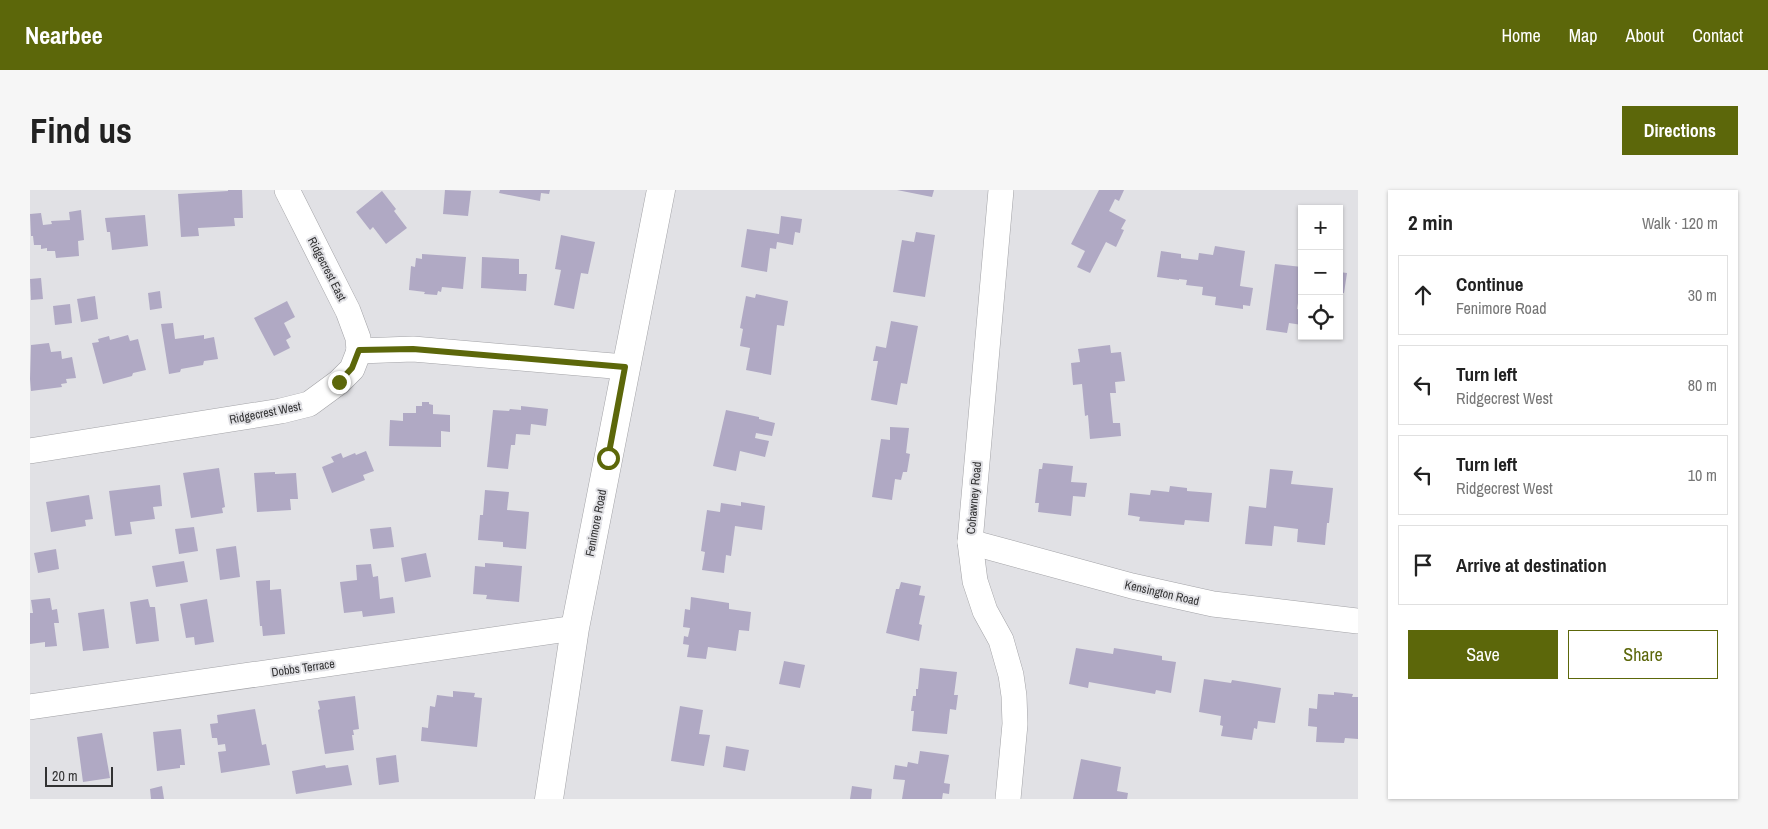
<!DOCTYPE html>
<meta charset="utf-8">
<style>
body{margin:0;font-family:"Archivo Narrow",sans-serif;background:#f6f6f6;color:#222}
.controls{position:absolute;right:15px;top:15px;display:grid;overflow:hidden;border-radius:0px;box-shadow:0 1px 4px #0004}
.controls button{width:45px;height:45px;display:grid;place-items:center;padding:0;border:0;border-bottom:1px solid #e0e0e0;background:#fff;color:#222;font:25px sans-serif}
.scale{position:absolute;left:15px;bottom:12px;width:68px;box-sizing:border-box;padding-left:5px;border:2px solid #323233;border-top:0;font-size:14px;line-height:18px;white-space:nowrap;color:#323233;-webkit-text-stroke:4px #e1e1e5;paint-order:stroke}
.stop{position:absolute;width:15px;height:15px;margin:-11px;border:4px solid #5c670a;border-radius:50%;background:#fff}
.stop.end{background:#5c670a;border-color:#fff;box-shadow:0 1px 5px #0008}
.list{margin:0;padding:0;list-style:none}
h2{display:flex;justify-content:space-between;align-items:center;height:65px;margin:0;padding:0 20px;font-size:21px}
h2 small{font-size:16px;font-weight:400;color:#767676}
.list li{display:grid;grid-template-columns:32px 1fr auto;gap:15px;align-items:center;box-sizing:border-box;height:80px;margin:0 10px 10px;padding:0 10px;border:1px solid #e0e0e0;border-radius:0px}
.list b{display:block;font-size:19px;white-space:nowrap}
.list p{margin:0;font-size:16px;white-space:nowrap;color:#767676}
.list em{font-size:16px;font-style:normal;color:#767676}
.actions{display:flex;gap:10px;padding:15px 20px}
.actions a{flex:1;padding:11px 0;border:1px solid #5c670a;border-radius:0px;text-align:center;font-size:18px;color:#5c670a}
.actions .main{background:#5c670a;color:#fff}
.icon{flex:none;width:28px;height:28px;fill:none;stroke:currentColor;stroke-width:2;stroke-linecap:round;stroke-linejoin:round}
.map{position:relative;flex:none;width:1328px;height:609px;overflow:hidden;border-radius:0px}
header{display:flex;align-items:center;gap:30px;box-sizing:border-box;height:70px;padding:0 25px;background:#5c670a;color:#fff}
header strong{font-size:24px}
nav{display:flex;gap:28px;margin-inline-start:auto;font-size:18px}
.intro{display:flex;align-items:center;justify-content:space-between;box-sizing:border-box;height:120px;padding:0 30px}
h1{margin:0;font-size:35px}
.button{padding:12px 22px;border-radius:0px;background:#5c670a;color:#fff;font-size:18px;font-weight:700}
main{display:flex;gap:30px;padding:0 30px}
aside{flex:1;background:#fff;border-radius:0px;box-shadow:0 1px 4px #0004}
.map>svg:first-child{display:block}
.building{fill:#b0a9c4}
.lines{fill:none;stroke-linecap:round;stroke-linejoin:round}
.street-casing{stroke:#a3a3a7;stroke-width:26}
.secondary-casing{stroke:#a3a3a7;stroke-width:29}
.street{stroke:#fff;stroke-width:25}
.secondary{stroke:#fff;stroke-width:28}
.route{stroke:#5c670a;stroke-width:6}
.labels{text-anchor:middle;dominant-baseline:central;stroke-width:4;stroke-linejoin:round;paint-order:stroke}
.street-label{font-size:12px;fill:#323233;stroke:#e1e1e5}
</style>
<header>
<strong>Nearbee</strong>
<nav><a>Home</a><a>Map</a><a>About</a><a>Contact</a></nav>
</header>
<div class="intro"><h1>Find us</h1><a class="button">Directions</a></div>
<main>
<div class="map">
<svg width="1328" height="609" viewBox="0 0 1328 609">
<rect width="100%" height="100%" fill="#e1e1e5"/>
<g class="building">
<polygon points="198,0 212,0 213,28 204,28 205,36 168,38 169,46 151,47 148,4 198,1"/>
<polygon points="415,0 441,1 438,26 413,24"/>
<polygon points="470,0 520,0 519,4 511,3 510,11 469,3"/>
<polygon points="867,0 904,0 902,7"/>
<polygon points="1069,0 1094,0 1089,11 1085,9 1079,21 1096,30 1091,39 1094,40 1086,57 1076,52 1060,83 1047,77 1055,61 1041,54"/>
<polygon points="352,1 366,19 364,21 377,38 356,54 343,37 340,40 326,22"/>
<polygon points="51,20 54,50 48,51 49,66 26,68 25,61 17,61 17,58 11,59 11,55 4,55 3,46 1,46 0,24 11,23 13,35 22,34 21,31 40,30 39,22"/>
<polygon points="115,25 118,56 82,60 80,42 77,42 75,28"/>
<polygon points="751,26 772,29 770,43 765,42 763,55 747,52 746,59 740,58 737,82 711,77 717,39 749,44"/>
<polygon points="886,42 905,45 895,107 863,102 872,50 884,52"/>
<polygon points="531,45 565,52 558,84 551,83 544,119 524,115 531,80 525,79"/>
<polygon points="1185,56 1215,61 1210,96 1223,98 1220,116 1213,115 1213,119 1185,115 1186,107 1172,105 1173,97 1156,95 1157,90 1149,89 1149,90 1127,87 1131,61 1151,64 1151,68 1168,70 1169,63 1183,65"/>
<polygon points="392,64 436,67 433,99 412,97 411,102 408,101 407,105 394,104 395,102 379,100 381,76 385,77 386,68 392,69"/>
<polygon points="452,67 489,69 489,84 497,84 496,101 451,98"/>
<polygon points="1245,74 1272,77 1272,101 1270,101 1267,119 1272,120 1272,135 1259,133 1257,143 1236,140"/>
<polygon points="1309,82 1317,83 1314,103 1309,103"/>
<polygon points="11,88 13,109 1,110 0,89"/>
<polygon points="130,101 132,118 120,120 118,103"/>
<polygon points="726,104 758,111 754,136 747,135 741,185 716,180 720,158 710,156 713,139 710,138 716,106 725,108"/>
<polygon points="65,106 68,129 51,132 47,109"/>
<polygon points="257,111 265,127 254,133 261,147 256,150 260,158 244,166 224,128"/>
<polygon points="40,114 42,133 25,135 23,116"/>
<polygon points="861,131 888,136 877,194 871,193 867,215 841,210 848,171 843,171 846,156 856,158"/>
<polygon points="143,133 145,149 174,145 174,149 184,147 188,169 174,171 173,175 151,179 150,182 139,184 131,134"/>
<polygon points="98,145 100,151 108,149 116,180 103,183 102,186 73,194 62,153 69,152 68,149 79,146 80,150"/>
<polygon points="19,153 21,162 31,161 32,169 42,167 46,188 36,189 37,193 31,194 32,197 1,201 0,189 1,155"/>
<polygon points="1080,155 1081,163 1091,162 1095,191 1085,192 1086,203 1080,203 1083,233 1090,233 1091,246 1060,249 1058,225 1055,226 1052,194 1043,195 1041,173 1050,172 1048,159"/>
<polygon points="392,212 399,212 399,214 403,215 403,224 420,225 420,242 411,241 411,257 359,256 360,230 373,231 373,223 386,223 386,216 392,216"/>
<polygon points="491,216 518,219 516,236 501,234 500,245 486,244 485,255 481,255 478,279 457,277 463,220 479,221 480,219 491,220"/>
<polygon points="696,220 729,227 729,229 745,233 742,246 726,243 725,248 739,251 735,267 710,261 706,281 683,276"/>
<polygon points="860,237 879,238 876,263 880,264 877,282 873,282 871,290 865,289 862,310 842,307 851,249 860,250"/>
<polygon points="336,261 344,281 333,285 335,290 302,303 292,277 304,272 301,267 311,263 313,268 325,263 326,265"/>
<polygon points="1013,273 1043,276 1041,292 1057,293 1055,307 1043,306 1041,326 1008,322 1009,313 1005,313 1009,279 1012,279"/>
<polygon points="189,278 195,317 192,318 193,323 161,328 153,283"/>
<polygon points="1240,279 1263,281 1261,294 1303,298 1299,333 1297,333 1295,355 1267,352 1268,339 1244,336 1242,356 1215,354 1219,316 1236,318"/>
<polygon points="245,282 245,284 266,283 268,309 260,309 261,320 227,322 224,283"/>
<polygon points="130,295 132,316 123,317 125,329 100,332 102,344 85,346 79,301"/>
<polygon points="1140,296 1157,298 1157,301 1182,303 1179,332 1155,330 1154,335 1109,331 1110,327 1098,325 1100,303 1120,305 1121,300 1139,302"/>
<polygon points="455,300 479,302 477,320 499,322 496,359 473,357 473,352 448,350 450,325 453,325"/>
<polygon points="59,305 63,329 55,330 56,336 21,342 16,312"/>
<polygon points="711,312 735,316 732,340 705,336 701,366 696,365 694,383 672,380 675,362 671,361 677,320 690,322 691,313 711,316"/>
<polygon points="164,337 168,361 149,364 145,339"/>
<polygon points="361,337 364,357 343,359 340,339"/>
<polygon points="206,356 210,387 190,390 186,359"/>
<polygon points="26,359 29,379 8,383 4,363"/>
<polygon points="396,363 401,387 375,392 371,368"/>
<polygon points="154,371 158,392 126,397 122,376"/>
<polygon points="455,373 492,376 489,412 456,409 457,405 443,404 445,376 455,377"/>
<polygon points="341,374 343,387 348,386 350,409 363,407 365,423 333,427 332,421 314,423 310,392 327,390 326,375"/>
<polygon points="240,390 240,400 251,399 255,444 233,446 232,436 230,436 226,391"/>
<polygon points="871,392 891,396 889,405 895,406 889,434 892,435 889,451 856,443 866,399 869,399"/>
<polygon points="661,407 699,413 699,419 721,422 719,441 709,440 706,461 678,457 676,469 657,467 659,455 653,454 654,446 658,447 660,438 653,437 655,419 660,420"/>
<polygon points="20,408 22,420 27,419 29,433 24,433 27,456 15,457 15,452 0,454 0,423 3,423 1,410"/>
<polygon points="118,409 120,417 125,417 129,451 106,454 100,412"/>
<polygon points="177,409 184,452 165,455 164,447 156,448 150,414"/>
<polygon points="74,419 79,458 53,461 48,423"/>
<polygon points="1046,458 1083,464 1084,458 1132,466 1132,470 1146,472 1141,503 1126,500 1125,504 1059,492 1058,498 1039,494"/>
<polygon points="754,471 775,475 770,498 749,494"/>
<polygon points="890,478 927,482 924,505 928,505 926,520 920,519 917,544 882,541 884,521 881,521 883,506 886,506 886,499 888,499"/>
<polygon points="1174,489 1201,493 1202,490 1251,498 1245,533 1228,531 1227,539 1224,538 1222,550 1191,546 1193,536 1190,535 1191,526 1169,522"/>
<polygon points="423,501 445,503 444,507 452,508 447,557 391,551 392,537 398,538 400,516 405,517 407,505 423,507"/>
<polygon points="1304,502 1323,504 1322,507 1328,507 1328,549 1315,548 1314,553 1286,552 1287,537 1278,536 1279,518 1287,519 1288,504 1304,505"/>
<polygon points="325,506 329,539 323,540 324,545 322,545 324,560 295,564 288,520 290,519 288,511"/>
<polygon points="650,516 673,520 669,544 680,545 674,576 641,571"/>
<polygon points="225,519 232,555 236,554 240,575 191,583 188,562 196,561 195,554 188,555 187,548 182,548 180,534 188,533 187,525"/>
<polygon points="151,539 155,575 150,575 150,578 127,581 123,542"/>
<polygon points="72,543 80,588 53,592 47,547"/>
<polygon points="696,556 719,560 715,581 693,577"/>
<polygon points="890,561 919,565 914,593 920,594 919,604 913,603 912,609 872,609 875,590 863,589 865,575 877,577 878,572 888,574"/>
<polygon points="366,565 369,592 349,595 346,568"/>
<polygon points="1051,569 1091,577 1087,601 1098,603 1097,609 1043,609"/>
<polygon points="295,575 296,578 318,575 322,595 266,604 262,581"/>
<polygon points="132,596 134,609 121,609 120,599"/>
<polygon points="822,596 842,599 841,609 820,609"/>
</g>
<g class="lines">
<g class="street-casing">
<g id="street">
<polyline points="257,0 318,121 328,148 329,161"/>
<polyline points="971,0 940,352 945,391 955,421 971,450 981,485 984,506 985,534 978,609"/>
<polyline points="329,161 383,159 595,177"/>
<polyline points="0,261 251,221 279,214 309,192 322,179 329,161"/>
<polyline points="940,352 1102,396 1183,414 1328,431"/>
<polyline points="0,517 545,438"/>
</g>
</g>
<g class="secondary-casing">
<polyline id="secondary" points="519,609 545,438 631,0"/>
</g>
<use href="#street" class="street"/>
<use href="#secondary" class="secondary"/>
</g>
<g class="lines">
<polyline class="route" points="309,192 322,178 329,160 383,159 595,177 578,268"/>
</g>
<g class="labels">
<g class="street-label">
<text transform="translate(297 79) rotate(63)">Ridgecrest East</text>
<text transform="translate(235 223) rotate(-11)">Ridgecrest West</text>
<text transform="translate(944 308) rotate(-85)">Cohawney Road</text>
<text transform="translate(566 333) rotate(-79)">Fenimore Road</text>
<text transform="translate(1132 403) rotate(13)">Kensington Road</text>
<text transform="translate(273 478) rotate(-8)">Dobbs Terrace</text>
</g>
</g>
</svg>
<div class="controls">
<button>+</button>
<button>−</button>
<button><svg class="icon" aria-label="locate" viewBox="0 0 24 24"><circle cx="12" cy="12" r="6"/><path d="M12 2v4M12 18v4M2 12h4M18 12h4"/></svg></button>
</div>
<div class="scale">20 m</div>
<div class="stop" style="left:578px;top:268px"></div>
<div class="stop end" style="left:309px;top:192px"></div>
</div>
<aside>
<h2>2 min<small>Walk · 120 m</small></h2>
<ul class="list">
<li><svg class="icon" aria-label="ahead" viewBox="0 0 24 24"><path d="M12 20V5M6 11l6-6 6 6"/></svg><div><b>Continue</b><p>Fenimore Road</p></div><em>30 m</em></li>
<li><svg class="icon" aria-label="left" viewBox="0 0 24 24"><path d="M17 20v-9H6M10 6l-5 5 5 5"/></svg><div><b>Turn left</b><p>Ridgecrest West</p></div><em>80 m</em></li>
<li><svg class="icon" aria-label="left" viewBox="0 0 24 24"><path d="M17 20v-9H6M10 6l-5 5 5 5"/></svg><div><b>Turn left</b><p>Ridgecrest West</p></div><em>10 m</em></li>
<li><svg class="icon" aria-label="arrive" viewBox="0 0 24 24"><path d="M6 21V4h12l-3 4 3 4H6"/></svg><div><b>Arrive at destination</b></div></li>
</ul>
<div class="actions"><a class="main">Save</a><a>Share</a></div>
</aside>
</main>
